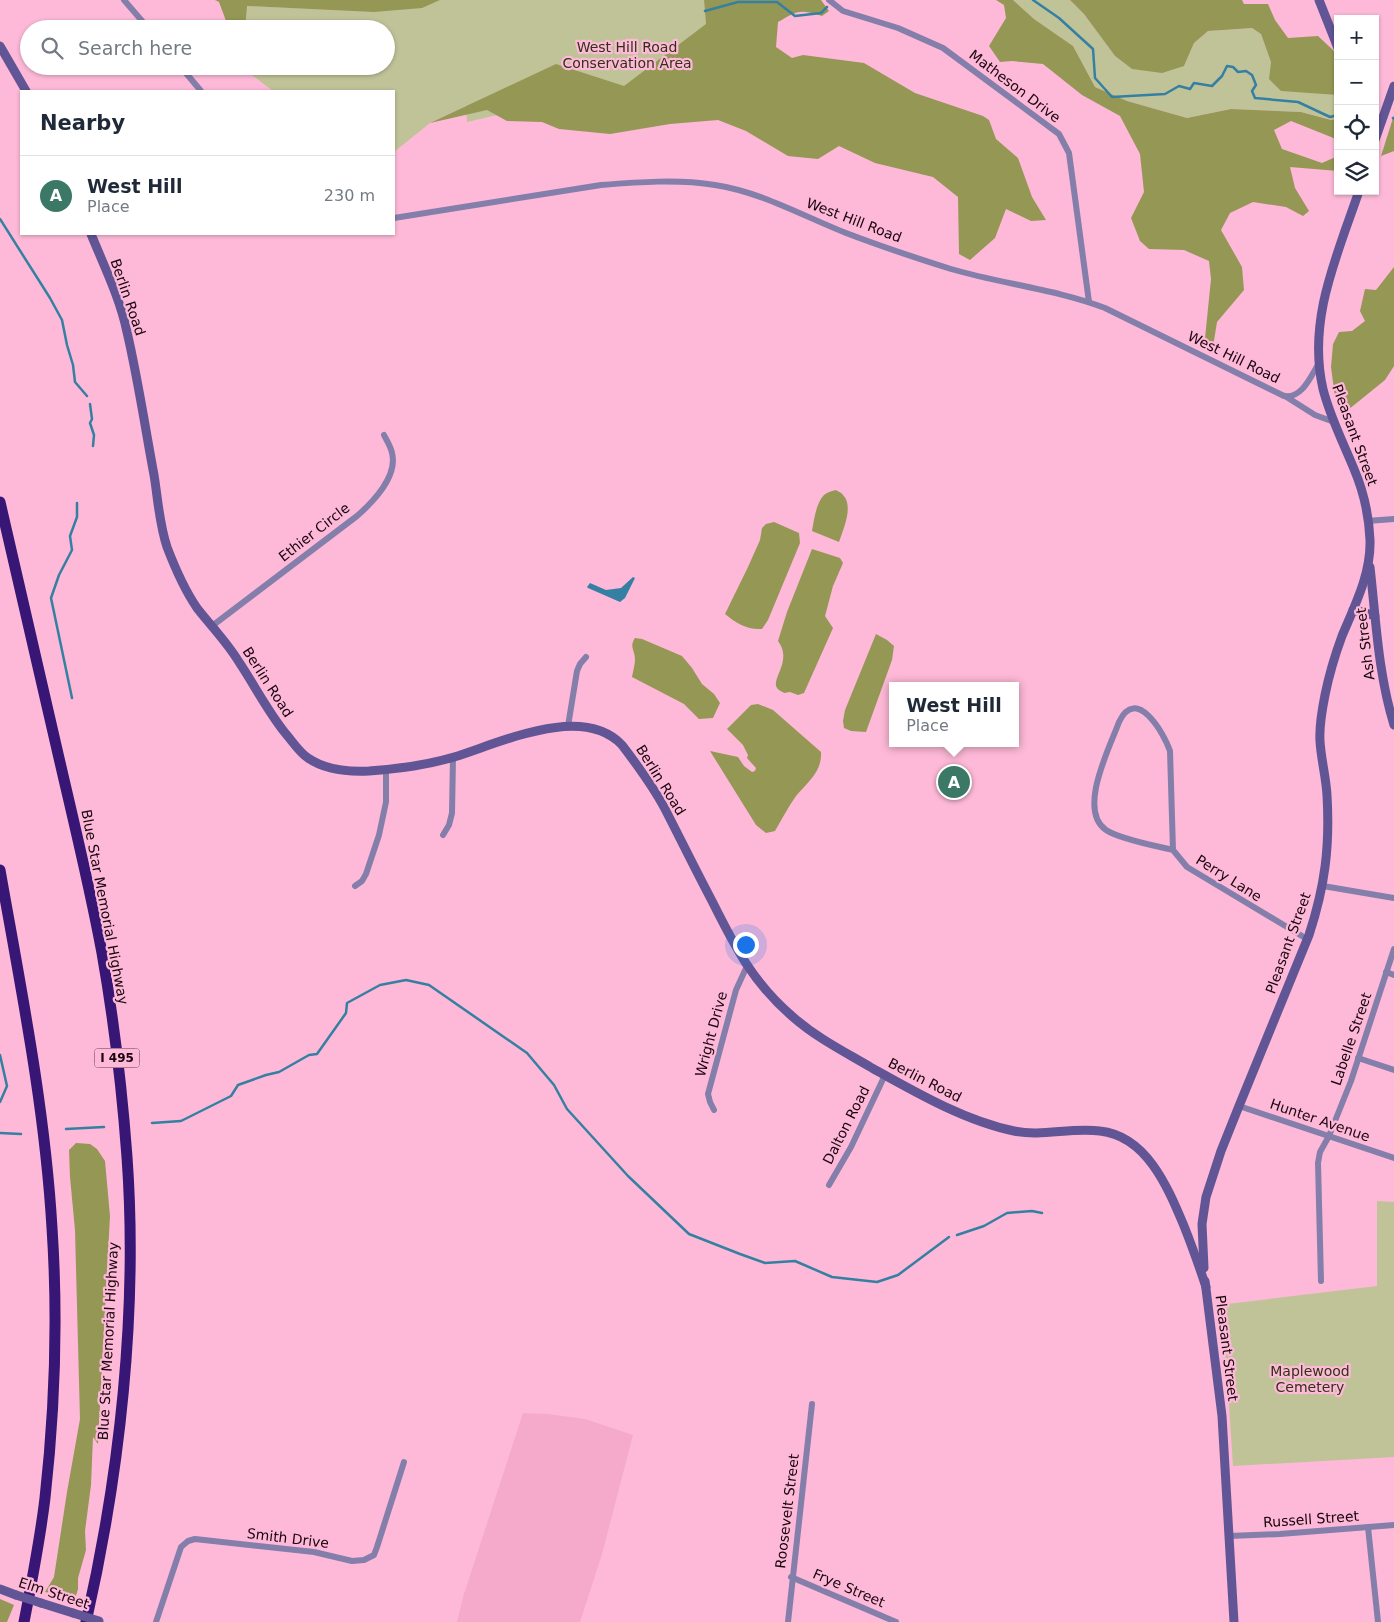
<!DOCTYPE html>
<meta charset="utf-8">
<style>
body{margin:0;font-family:"DejaVu Sans",sans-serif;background:#f6f6f7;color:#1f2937}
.controls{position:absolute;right:15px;top:15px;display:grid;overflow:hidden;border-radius:0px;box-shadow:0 1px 4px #0004}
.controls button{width:45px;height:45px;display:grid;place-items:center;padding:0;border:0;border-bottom:1px solid #e0e1e3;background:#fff;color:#1f2937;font:25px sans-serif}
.you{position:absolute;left:745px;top:944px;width:18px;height:18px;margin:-12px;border:4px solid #fff;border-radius:50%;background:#1a73e8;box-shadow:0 0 0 8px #1a73e833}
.badge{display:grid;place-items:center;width:32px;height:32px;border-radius:50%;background:#3b7966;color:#fff;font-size:16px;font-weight:700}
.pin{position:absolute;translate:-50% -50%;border:2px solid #fff;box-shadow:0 1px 5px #0006}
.popup{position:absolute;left:889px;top:682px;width:130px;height:65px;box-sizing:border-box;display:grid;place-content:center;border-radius:0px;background:#fff;filter:drop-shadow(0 1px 4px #0005);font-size:16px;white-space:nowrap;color:#747a83}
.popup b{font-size:19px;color:#1f2937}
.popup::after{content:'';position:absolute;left:50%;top:100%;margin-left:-10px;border:10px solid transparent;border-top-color:#fff}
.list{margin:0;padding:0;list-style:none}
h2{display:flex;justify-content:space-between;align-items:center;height:65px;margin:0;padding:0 20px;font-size:21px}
h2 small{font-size:16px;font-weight:400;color:#747a83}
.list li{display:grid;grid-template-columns:32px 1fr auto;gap:15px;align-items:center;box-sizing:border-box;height:80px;padding:0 20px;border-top:1px solid #e0e1e3}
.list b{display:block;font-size:19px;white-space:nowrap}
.list p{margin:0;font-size:16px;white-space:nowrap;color:#747a83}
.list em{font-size:16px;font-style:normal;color:#747a83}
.icon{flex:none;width:28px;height:28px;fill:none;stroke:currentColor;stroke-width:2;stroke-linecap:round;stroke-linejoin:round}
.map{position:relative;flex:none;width:1394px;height:1622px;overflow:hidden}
.search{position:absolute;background:#fff;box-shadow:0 1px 4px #0004;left:20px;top:20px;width:375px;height:55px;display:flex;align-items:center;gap:12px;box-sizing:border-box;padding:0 18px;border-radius:28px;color:#747a83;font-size:19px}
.panel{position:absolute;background:#fff;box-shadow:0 1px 4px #0004;left:20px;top:90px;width:375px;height:145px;border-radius:0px}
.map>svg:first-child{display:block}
.built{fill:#f5aacc}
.green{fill:#c0c398}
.forest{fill:#959755}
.water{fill:#3580a2}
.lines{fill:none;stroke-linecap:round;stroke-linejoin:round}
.stream{stroke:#3580a2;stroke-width:2.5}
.street{stroke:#847eaa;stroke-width:6}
.secondary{stroke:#615596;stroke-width:9}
.highway{stroke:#371676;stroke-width:11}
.secondary-bridge{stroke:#615596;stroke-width:9}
.labels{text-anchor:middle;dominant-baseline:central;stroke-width:4.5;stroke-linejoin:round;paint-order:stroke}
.shield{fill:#fdb9d7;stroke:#5e3a4b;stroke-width:1}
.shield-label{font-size:12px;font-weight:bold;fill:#1a040f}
.park-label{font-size:14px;fill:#313214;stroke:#fdb9d7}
.street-label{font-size:14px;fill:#1a040f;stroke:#fdb9d7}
</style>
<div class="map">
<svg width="1394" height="1622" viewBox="0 0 1394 1622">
<rect width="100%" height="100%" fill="#fdb9d7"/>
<polygon class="built" points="523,1413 547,1414 585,1419 633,1435 602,1554 580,1622 457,1622 464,1594"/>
<g class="green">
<polygon points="351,0 704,0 706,22 727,93 510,112 467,122 466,106 430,123 394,152 394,91 273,91 244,69 244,66 386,66 386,29 245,29 246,6 363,11"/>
<polygon points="1013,0 1070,0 1084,14 1115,56 1132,69 1184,66 1194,43 1208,31 1252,28 1261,34 1271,62 1270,79 1314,92 1338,95 1338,119 1332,120 1301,112 1231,109 1187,118 1127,101 1095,87 1073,46 1034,19"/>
<polygon points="1377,1201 1394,1202 1394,1457 1233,1466 1227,1374 1219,1305 1377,1286"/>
</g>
<g class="forest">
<polygon points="215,0 440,0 422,8 374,12 247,6 245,29 229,29 219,2"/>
<path d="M 704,0 L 821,0 L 829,11 L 822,16 C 800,9 798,10 778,22 L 776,47 L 792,58 L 803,55 L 864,63 L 915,93 L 983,116 L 989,120 L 996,139 L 1018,158 L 1032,197 L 1046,220 L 1031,221 L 1006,209 L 995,238 L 970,260 L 959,254 L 958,197 L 933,177 L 875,163 L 839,146 L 818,159 L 788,156 L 746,131 L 718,120 L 670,124 L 610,134 L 559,129 L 542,122 L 507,121 L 487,110 L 430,123 L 556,64 L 624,86 L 706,24 Z"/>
<polygon points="996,0 1013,0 1034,19 1073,46 1095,87 1127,101 1187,118 1231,109 1301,112 1331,120 1338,119 1338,139 1336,139 1291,121 1274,130 1282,149 1322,163 1338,156 1338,171 1290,167 1295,188 1309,211 1303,216 1286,207 1253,202 1230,213 1221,230 1242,267 1244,290 1217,322 1212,353 1204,348 1211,279 1209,261 1184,250 1149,249 1140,241 1131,218 1144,192 1140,154 1120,116 1082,95 1043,64 1012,61 1000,62 989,46 1006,18 1004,5"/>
<polygon points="1070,0 1242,0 1244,4 1268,4 1275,20 1288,38 1318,36 1335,52 1338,59 1338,95 1281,91 1269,79 1271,62 1261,34 1252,28 1208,31 1194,43 1184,66 1162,73 1132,69 1115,56 1084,14"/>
<polygon points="1394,115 1394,151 1381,156"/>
<polygon points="1394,267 1394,366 1385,380 1343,414 1335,397 1331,367 1333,344 1339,332 1352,331 1365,321 1360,311 1365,289 1376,290"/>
<path d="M 836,490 C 839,492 841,492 843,495 C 854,506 843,530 839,542 L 812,531 C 814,520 816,503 824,495 C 828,492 832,491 836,490 Z"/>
<path d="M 774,522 L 799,533 L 800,543 L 768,620 L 762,629 C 747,630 736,623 725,614 L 748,567 L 760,540 L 762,528 L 766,524 Z"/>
<path d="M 812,549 L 840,558 L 843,563 L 833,586 L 825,616 L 833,628 L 804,693 L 798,695 L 790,692 L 784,693 C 783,692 778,690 777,688 C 771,678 793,661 778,641 L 787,612 Z"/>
<polygon points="876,634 887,640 894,646 892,660 866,732 851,731 844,728 843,721 845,710"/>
<path d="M 635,638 L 642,639 L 682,656 L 692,668 L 702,684 L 714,694 L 720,703 L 713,718 L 699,719 L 684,704 L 632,677 C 633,671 635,665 635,659 C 635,650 629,647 635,638 Z"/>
<path d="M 758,704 L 773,710 L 821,752 C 822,772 808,782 796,796 C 788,807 782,819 775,831 L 766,833 L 756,825 L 710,751 L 738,757 L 744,766 L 752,772 L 755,771 L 756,768 L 747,758 L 748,755 L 743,745 L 727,729 L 751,705 Z"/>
<polygon points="76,1143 90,1144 97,1149 105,1161 110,1216 98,1444 93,1437 91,1485 85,1531 86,1550 78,1578 78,1589 75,1599 45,1592 54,1577 67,1492 80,1419 75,1230 70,1177 69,1150"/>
<polygon points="0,1599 14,1605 7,1622 0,1622"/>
</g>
<polygon class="water" points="633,577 635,578 625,598 620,602 588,588 587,587 590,583 606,590 621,588"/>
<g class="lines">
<g class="stream">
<polyline points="1033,0 1059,18 1093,49 1095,78 1112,97 1165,94 1179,86 1190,89 1194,83 1212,86 1222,76 1227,66 1233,67 1238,72 1246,71 1252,75 1256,85 1252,91 1255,98 1298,102 1330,117 1338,115"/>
<polyline points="705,11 738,2 777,2 795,16 821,13 827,7"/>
<polyline points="1375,108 1378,108"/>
<polyline points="1393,118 1394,119"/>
<polyline points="0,219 50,298 62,320 67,345 73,365 75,382 87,396"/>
<polyline points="90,404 92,419 90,423 94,435 93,446"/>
<polyline points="72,698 51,598 59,575 72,550 70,536 77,517 77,503"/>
<polyline points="0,1055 7,1086 0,1102"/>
<polyline points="152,1123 181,1121 231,1096 238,1085 266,1075 279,1072 309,1055 317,1054 346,1013 347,1003 380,985 406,980 429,985 527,1053 554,1085 567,1109 628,1176 689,1234 740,1254 765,1263 795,1261 832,1277 877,1282 898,1275 949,1237"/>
<polyline points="66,1129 104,1127"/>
<polyline points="0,1133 21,1134"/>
<polyline points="957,1235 984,1226 1007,1213 1032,1211 1042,1213"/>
</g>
<g class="street">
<polyline points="124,0 149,29"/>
<polyline points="829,0 843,11 898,28 943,48 1059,134 1069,153 1089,302"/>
<polyline points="180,66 201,91"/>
<path d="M 394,218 L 601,185 C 638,182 678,179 715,185 C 761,192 803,216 846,233 C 880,246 916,258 951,269 C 1002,284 1055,289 1105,308 L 1284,396 C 1302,399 1311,376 1319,363"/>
<polyline points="1285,396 1315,415 1334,422"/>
<polyline points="1367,521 1394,519"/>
<path d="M 212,626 L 357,516 C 373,502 398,476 392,453 C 391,447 387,441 384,435"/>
<polyline points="568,726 577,671 580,664 586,657"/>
<polyline points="443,835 449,825 452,813 453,758"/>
<path d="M 1173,850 C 1156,846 1119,839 1106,830 C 1077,810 1110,747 1119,722 C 1136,685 1164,733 1170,751 L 1173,850 L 1187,867 L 1307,939"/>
<polyline points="355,886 362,881 366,874 379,835 386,802 386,769"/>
<polyline points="1323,886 1394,898"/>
<polyline points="1386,972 1394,975"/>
<polyline points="1358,1058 1394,1070"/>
<polyline points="1239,1106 1394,1158"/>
<polyline points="714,1110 710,1102 708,1094 736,990 747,966"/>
<polyline points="829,1185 851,1147 885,1075"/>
<polyline points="1321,1281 1318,1163 1320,1152 1329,1136 1351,1081 1394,949"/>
<polyline points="1368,1527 1378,1622"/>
<polyline points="1229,1536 1280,1534 1394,1525"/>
<polyline points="791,1577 896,1622"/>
<polyline points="156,1622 181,1547 188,1541 195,1539 314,1552 352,1561 364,1560 374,1555 377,1547 404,1462"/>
<polyline points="788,1622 812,1404"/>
</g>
<g class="secondary">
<polyline points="1319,0 1338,48"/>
<polyline points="0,46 26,91"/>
<polyline points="1375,140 1394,86"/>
<path d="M 91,234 C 104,266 120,298 127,332 C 138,379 145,427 154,475 C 158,499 159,523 167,547 C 175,568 184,589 197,608 C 211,626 227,642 239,662 C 255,686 268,712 286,734 C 293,742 299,752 308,758 C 325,770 348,772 369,771 C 397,769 427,765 454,757 C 500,743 582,703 622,745 C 638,766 653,786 665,809 C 681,840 696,871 712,901 C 735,947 753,983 793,1017 C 817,1038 845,1052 872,1068 C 915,1092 965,1121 1014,1131 C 1042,1137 1071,1127 1100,1131 C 1147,1136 1168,1188 1184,1226 C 1192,1246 1199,1266 1206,1287"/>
<path d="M 1370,567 C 1376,620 1378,673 1394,725"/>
<polyline points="1353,610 1363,612 1375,616"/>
<path d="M 1204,1268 L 1202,1224 L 1206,1197 L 1221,1151 L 1239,1106 L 1309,935 C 1325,886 1330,847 1327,795 C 1326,777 1321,759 1320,741 C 1319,726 1322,710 1325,695 C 1329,675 1335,655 1342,636 C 1355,605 1371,574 1370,540 C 1369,517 1363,490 1354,469 C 1343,442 1330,417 1323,389 C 1307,320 1337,256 1359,191"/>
<polyline points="1205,1281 1222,1416 1234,1622"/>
<polyline points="0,1589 16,1595"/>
<polyline points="41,1603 73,1613"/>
</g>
<g class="highway">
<path d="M 0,502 C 19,588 39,673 59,758 C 74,823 90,888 102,953 C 114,1021 122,1089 127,1157 C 138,1310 120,1473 86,1622"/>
<path d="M 0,870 C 21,989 45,1108 52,1228 C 58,1318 55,1408 45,1498 C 40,1540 32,1581 24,1622"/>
</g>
<g class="secondary-bridge">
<polyline points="16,1595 41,1603"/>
<polyline points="73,1613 99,1621"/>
</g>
</g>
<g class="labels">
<rect class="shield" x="94.5" y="1048.5" width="45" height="19" rx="4"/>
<g class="shield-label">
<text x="117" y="1058">I 495</text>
</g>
<g class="park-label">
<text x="627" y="47">West Hill Road<tspan x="627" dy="16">Conservation Area</tspan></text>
<text x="1310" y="1371">Maplewood<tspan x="1310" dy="16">Cemetery</tspan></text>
</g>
<g class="street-label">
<text transform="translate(1015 86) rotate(37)">Matheson Drive</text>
<text transform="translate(854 220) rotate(21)">West Hill Road</text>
<text transform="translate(128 297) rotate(71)">Berlin Road</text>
<text transform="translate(1234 357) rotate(26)">West Hill Road</text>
<text transform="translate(1355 435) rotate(70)">Pleasant Street</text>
<text transform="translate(314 532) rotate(-38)">Ethier Circle</text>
<text transform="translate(1365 644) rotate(-97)">Ash Street</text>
<text transform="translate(268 682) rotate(57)">Berlin Road</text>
<text transform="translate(661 780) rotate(58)">Berlin Road</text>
<text transform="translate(1229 878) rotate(32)">Perry Lane</text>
<text transform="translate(105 907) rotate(79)">Blue Star Memorial Highway</text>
<text transform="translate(1288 943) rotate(-70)">Pleasant Street</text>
<text transform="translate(711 1034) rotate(-75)">Wright Drive</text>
<text transform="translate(1351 1039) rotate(-71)">Labelle Street</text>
<text transform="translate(925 1080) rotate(27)">Berlin Road</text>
<text transform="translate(1320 1120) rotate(19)">Hunter Avenue</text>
<text transform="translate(846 1125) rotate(-63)">Dalton Road</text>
<text transform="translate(108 1341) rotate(-87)">Blue Star Memorial Highway</text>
<text transform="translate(1227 1348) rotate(83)">Pleasant Street</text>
<text transform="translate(787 1511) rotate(-83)">Roosevelt Street</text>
<text transform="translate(1311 1519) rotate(-4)">Russell Street</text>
<text transform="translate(288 1538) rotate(7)">Smith Drive</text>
<text transform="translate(849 1588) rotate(23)">Frye Street</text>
<text transform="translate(54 1593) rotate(18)">Elm Street</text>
</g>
</g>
</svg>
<div class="controls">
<button>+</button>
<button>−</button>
<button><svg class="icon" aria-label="locate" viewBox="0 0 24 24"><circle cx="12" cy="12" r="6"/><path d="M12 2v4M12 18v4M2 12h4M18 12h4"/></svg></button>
<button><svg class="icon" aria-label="layers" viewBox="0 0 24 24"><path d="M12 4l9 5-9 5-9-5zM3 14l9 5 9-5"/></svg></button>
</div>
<div class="you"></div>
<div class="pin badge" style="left:954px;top:782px">A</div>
<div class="popup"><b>West Hill</b>Place</div>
<div class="search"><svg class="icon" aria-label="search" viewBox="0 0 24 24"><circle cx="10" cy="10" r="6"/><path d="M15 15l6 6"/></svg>Search here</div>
<section class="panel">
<h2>Nearby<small></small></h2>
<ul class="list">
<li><span class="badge">A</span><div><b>West Hill</b><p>Place</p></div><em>230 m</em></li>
</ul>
</section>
</div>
